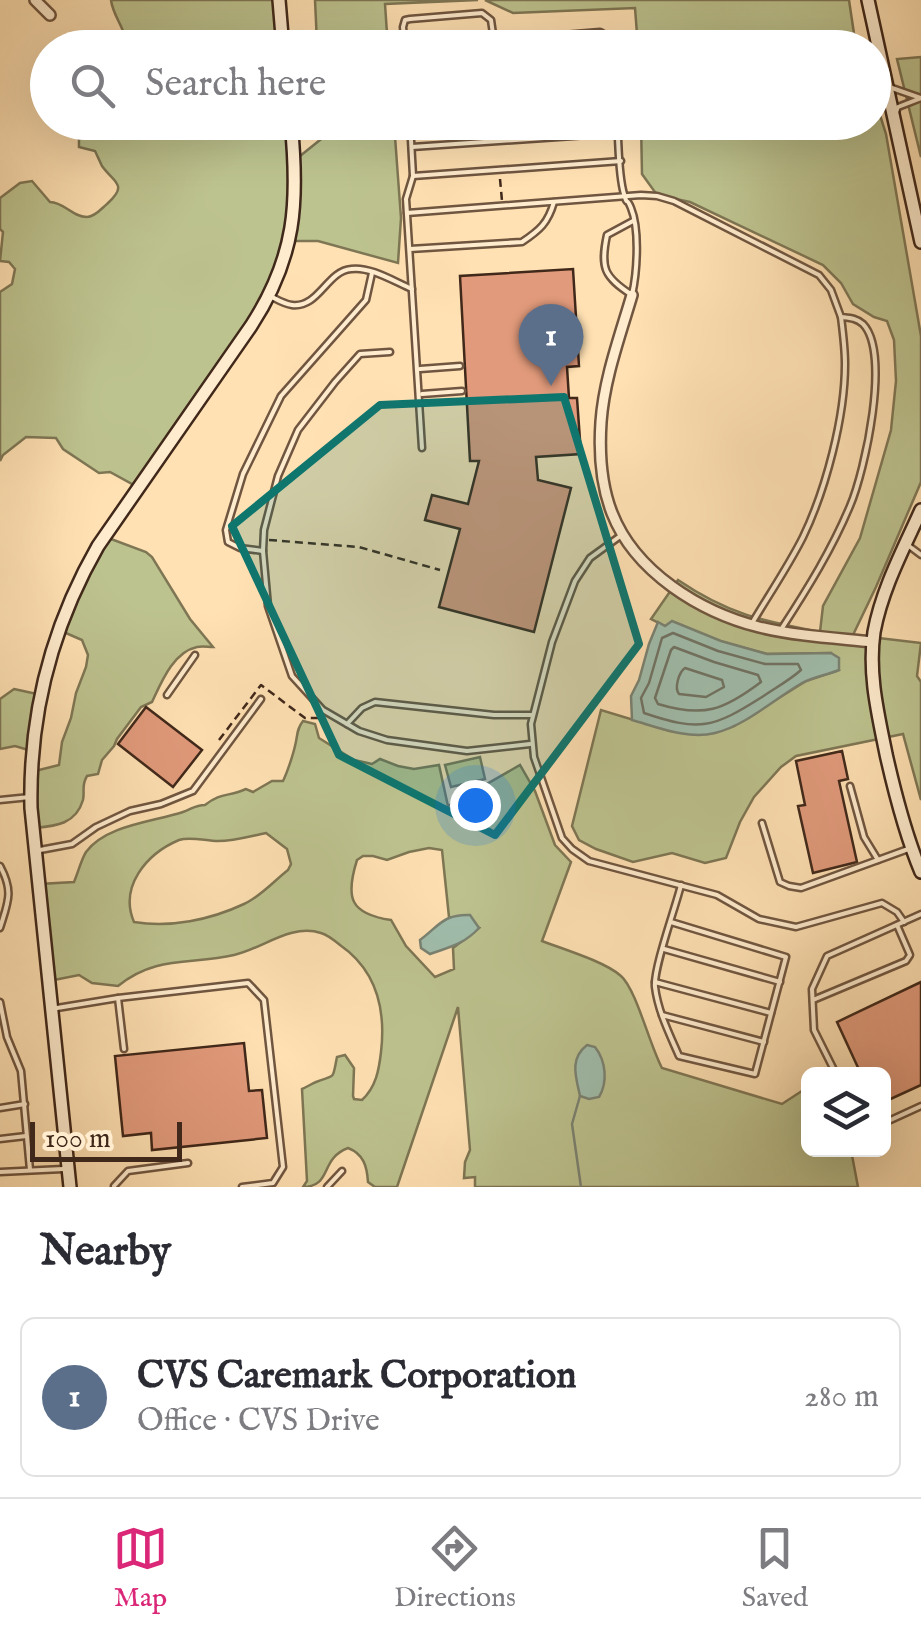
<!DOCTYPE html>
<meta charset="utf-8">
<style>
body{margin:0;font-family:"IM FELL English",serif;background:#f2f2f3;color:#2b2b33}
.controls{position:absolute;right:30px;bottom:30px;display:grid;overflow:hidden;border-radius:15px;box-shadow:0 10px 40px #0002}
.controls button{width:90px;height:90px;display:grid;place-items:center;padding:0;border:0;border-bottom:2px solid #e1e1e2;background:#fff;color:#2b2b33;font:50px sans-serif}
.scale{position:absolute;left:30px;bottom:25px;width:152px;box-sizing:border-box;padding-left:10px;border:5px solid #40281a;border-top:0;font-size:28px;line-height:35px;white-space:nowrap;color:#40281a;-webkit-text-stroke:8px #ffecce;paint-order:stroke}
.you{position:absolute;left:475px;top:805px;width:35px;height:35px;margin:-25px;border:8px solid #fff;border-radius:50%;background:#1a73e8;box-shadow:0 0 0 15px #1a73e833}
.badge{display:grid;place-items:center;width:65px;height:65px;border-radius:50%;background:#db2777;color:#fff;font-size:32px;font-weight:700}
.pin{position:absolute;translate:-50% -82px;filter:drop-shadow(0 2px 5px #0008)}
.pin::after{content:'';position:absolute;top:52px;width:35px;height:30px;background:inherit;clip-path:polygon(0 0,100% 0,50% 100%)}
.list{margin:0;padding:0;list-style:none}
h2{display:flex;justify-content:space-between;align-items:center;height:130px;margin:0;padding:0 40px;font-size:42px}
h2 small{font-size:32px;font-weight:400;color:#7c7c81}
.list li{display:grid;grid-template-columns:65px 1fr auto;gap:30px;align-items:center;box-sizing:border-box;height:160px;margin:0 20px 20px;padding:0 20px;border:2px solid #e1e1e2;border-radius:15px}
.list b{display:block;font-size:38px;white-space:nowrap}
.list p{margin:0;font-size:32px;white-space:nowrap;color:#7c7c81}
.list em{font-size:32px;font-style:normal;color:#7c7c81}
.icon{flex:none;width:55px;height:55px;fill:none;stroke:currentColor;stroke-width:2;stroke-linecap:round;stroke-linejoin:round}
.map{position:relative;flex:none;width:921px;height:1187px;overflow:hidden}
.search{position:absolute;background:#fff;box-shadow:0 10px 40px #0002;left:30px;right:30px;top:30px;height:110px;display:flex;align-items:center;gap:25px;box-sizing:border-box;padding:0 35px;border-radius:55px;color:#7c7c81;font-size:38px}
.sheet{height:310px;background:#fff}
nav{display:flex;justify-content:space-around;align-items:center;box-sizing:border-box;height:140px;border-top:2px solid #e1e1e2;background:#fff;font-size:28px;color:#7c7c81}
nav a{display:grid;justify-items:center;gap:5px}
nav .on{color:#db2777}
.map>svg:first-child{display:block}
.green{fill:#bdc38f;stroke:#7e7654;stroke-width:2.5;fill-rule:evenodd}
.water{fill:#a0bead;stroke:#7a8272;stroke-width:2.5}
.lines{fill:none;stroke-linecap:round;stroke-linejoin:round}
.shore{stroke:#707364;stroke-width:2.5}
.stream{stroke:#7a8272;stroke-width:2.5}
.building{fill:#e19a7b;stroke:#40281a;stroke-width:2.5}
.lane-casing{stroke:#705640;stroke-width:9}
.street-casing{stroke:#705640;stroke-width:14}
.secondary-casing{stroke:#40281a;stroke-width:16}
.path{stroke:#40281a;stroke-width:2.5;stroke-dasharray:8 5;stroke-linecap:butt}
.lane{stroke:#ffecce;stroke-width:4}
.street{stroke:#ffecce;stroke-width:9}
.secondary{stroke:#ffecce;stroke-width:11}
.marked{fill:#0f766e;fill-opacity:0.2;stroke:#0f766e;stroke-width:8;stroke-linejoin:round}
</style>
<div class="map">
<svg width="921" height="1187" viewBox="0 0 921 1187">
<rect width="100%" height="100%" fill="#ffe1b3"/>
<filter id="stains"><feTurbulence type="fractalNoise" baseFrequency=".002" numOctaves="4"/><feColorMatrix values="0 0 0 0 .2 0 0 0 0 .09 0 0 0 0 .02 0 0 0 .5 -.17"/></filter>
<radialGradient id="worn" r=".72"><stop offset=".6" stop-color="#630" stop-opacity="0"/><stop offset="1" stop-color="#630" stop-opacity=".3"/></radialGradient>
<g class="green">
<path d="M 111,0 L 279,0 L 283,47 L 126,47 C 127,30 113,17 111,0 Z"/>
<polygon points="315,0 478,0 385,4 388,48 323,47 317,43"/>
<polygon points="485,0 849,0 856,47 638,47 635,8 513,13"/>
<polygon points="921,57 921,157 897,59"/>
<path d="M 874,96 L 886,134 L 921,336 L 921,482 L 876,587 L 853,635 L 921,643 L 917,676 L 921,682 L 921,800 L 903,734 L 796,756 L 781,767 L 754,797 L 740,822 L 726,858 L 705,863 L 672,853 L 633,862 L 596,849 L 579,840 L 572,826 L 601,710 L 670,731 L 714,733 L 734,726 L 806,681 L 839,670 L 831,653 L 767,654 L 665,626 L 651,619 L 678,580 C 728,614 762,621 820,632 L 823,606 L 860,538 L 891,430 L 896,381 L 894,340 L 887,321 L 874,317 L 853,304 L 841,283 L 823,265 L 690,202 L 657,195 L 642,174 L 641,123 L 874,122 Z"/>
<path d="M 66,123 L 291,123 L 295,160 L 330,132 L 328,123 L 394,123 L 401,218 L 398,263 L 318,241 L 286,241 L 266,295 L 134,485 L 110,472 L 99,473 L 63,449 L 56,438 L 26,437 L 3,455 L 0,461 L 0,292 L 12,284 L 15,269 L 9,262 L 0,261 L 3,232 L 0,229 L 0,198 L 20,183 L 32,181 L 50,202 C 64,202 72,217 87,217 C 95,217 102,208 107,204 C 129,184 114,183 102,166 C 101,164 96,153 95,151 L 79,147 L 79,135 Z"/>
<path d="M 103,536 L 146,552 L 152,557 L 190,619 L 213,647 C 208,647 202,646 197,647 C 173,652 161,683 152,702 L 141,707 L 117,739 L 114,746 L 102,760 L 98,774 L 87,776 C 81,786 85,790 83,800 C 76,824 56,826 35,828 L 31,772 L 59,765 L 62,742 L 71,718 L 76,693 L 86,667 L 88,655 L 82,640 L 59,630 Z"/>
<polygon points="14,689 37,694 32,751 15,746 0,749 0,699"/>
<path d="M 303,721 L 315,724 L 319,738 L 354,760 L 372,764 L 380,759 L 398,766 L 414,769 L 439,765 L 448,806 L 520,765 L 535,791 L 555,845 L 571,862 L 542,941 C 563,949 606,962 621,976 C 636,989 650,1046 662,1068 L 782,1104 L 808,1087 L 808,1150 L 851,1150 L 858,1187 L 475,1187 L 475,1177 L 464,1178 L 465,1162 L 470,1150 L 458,1007 L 397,1187 L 375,1187 L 368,1182 C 367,1167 364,1154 348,1148 C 319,1159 333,1186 303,1187 L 307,1181 L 302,1089 C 307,1087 311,1084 316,1082 C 336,1074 332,1081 337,1057 L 345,1055 L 354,1068 L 353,1096 L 354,1099 L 362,1100 C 376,1087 379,1070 381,1052 C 386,1009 376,970 340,945 C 334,940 328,935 321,933 C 291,923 262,949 234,955 C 191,965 156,955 118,986 L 92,983 L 79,975 L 49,981 L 40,884 L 74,882 C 78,873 81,860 86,852 C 106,825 153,822 183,812 C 192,809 195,805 205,805 C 221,792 229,797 246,789 L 253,792 L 272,781 L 283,781 C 287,773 293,755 295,746 C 298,735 296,730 303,721 ZM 266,833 L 287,849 L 291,864 L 288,870 C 274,881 260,897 244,904 C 210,920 170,928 134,922 C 119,887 146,854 179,840 C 190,836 206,841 218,841 C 234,841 251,836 266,833 ZM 429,848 L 442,850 L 449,917 L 479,928 L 453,948 L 454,969 L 435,977 L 406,946 L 391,920 C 350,914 345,898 357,860 L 363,856 L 373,856 L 387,860 L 409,852 Z"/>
<polygon points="480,757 485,779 451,787 445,765"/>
</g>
<g class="water">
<path d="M 672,621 L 721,641 L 767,654 L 831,653 L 839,658 L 839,670 C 827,675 813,677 802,683 C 774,699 747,725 715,733 C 688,740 657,727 632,720 L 631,696 L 639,680 L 649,644 L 658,622 L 665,626 Z"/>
<path d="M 470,915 L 479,928 C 463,945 449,947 430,954 L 421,948 L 420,940 C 439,926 443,914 470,915 Z"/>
<path d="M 587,1045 L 595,1047 C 606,1061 608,1082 599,1097 L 589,1099 L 580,1096 C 576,1077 569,1059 587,1045 Z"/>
</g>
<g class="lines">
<g class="shore">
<path d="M 673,633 L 718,651 L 765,664 L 798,664 L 801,670 C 790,680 775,688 762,697 C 713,728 700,732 644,713 L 641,698 L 649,683 L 662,638 Z"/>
<path d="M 674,647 L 714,662 L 758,675 L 761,682 C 724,710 704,718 658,704 L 655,698 L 671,650 Z"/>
<path d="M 685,668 L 722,680 L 724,687 L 706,697 L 679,694 C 674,688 679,672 685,668 Z"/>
</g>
<polyline class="stream" points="580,1096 572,1124 581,1187"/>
</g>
<g class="building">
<polygon points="573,269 579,366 567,367 569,398 577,398 581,454 536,457 538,480 571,488 534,632 439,607 460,529 425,520 432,495 468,504 479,461 470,461 460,276"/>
<polygon points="146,707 202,750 173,787 118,744"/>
<polygon points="842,751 848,779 839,781 857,862 813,873 798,806 805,805 796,761"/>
<polygon points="921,982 921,1085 884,1102 884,1074 861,1074 837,1022"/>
<polygon points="244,1043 249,1091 262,1090 267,1138 152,1150 151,1133 123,1136 115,1056"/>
</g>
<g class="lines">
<g class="lane-casing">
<g id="lane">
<polyline points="494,41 491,20 482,13 410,19 405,20 403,27 405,48 600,32 607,36 610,48"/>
<polyline points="892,88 921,98"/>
<polyline points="896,112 898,107 921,98"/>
<polyline points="410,122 413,176 406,199 422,448"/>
<path d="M 617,122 C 619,144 618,174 624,194 C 628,208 626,195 631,208 C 640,230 637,273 632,295 C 604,277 600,268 607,235 L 633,221"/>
<polyline points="412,147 617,133"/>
<polyline points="413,176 621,161"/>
<path d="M 407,213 L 641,195 L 657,196 L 674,201 L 819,275 L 831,290 L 841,317 C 850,318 856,318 863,324 C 891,353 865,471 850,506 C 832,549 808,588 782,628"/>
<path d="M 410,249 L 522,242 C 540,230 548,223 554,202"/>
<path d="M 270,296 C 276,299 284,304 292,305 C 319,308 327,271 351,269 C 370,266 395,282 412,289"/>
<polyline points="390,352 360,354 335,382 298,430 278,476 264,530 263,551 268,606 292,676 323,710 359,731 387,740 467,751 530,744"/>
<polyline points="420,369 460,366"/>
<polyline points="422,394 462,391"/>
<polyline points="623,534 590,558 575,581 552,642 531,724 534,757 562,838 572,849 589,861 717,895 759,919 796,927 882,903 897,912 904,922"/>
<polyline points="909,546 921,555"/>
<polyline points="263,551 240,548 228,542 226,530 243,474 281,396 366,300 372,273"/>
<path d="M 751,625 C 768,596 788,567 803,537 C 826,489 845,417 845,364 C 845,348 843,333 841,317"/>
<polyline points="167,695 195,655"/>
<polyline points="347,724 362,708 375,702 494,715 532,715"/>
<polyline points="850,786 864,837 878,860"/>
<polyline points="0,800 30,797"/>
<polyline points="762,823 780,882 789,886 801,888 911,848"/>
<polyline points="40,850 72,844 96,827 130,811 161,804 193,791 261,699"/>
<path d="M 0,866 C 14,892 8,902 0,928"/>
<path d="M 671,922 L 786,957 L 755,1074 L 679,1056 C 669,1033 658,1011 655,987 C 653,969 676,906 681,885"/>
<polyline points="664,949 780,982"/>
<polyline points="655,982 771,1013"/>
<polyline points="118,998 124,1049"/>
<polyline points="813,1000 906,961 910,955 897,925"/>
<polyline points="0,1002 7,1037 21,1071 30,1170"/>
<polyline points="57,1008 118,998 248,983 264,1000 283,1167 273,1183 242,1187"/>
<polyline points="662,1015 764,1042"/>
<polyline points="836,1074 814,1030 812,989 827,956 921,914"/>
<polyline points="0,1108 25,1104"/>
<polyline points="884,1123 921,1106"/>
<polyline points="0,1139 26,1136"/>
<polyline points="0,1172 63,1169"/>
<polyline points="114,1186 128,1171 188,1163"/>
<polyline points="327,1187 342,1171"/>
</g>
</g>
<g class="street-casing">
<g id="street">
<polyline points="35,0 50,15"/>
<path d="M 632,295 C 620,336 604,379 601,422 C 599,452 601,485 612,513 C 635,572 700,612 759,627 C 796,636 835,638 873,642"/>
</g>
</g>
<g class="secondary-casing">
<g id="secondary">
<polyline points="279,0 283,48"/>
<polyline points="868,0 921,242"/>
<path d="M 921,510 C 903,550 882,589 874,632 C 868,674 878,714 886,754 C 895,794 905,834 921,872"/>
<path d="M 70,1187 L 31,808 C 29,714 51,628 98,546 L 251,326 C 296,257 299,202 291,122"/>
</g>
</g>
<g class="path">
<polyline points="497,122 498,136"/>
<polyline points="500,179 502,201"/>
<polyline points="269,540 359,547 440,570"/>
<polyline points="219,740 261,685 305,718 321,718"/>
</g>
<use href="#lane" class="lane"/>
<use href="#street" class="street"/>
<use href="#secondary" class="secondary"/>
</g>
<path class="marked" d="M 564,397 L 639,644 L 495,835 L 339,755 L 232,526 L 380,405 Z"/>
<rect width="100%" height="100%" filter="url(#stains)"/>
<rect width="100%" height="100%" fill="url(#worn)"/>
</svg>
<div class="controls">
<button><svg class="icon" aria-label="layers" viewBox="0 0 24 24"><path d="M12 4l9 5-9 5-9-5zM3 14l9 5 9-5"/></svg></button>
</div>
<div class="scale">100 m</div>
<div class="you"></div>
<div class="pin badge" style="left:551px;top:386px;background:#5c6f8a">1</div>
<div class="search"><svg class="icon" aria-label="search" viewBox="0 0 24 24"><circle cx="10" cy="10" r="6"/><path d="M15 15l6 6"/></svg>Search here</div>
</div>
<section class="sheet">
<h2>Nearby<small></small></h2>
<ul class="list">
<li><span class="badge" style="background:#5c6f8a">1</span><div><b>CVS Caremark Corporation</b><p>Office · CVS Drive</p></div><em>280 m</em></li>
</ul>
</section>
<nav>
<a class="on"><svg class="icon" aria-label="map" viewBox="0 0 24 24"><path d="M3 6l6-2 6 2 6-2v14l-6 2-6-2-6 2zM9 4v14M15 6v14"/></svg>Map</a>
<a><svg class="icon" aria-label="directions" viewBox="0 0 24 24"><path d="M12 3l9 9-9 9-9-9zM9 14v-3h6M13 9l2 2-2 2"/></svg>Directions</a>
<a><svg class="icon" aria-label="saved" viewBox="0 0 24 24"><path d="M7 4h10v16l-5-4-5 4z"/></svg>Saved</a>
</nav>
